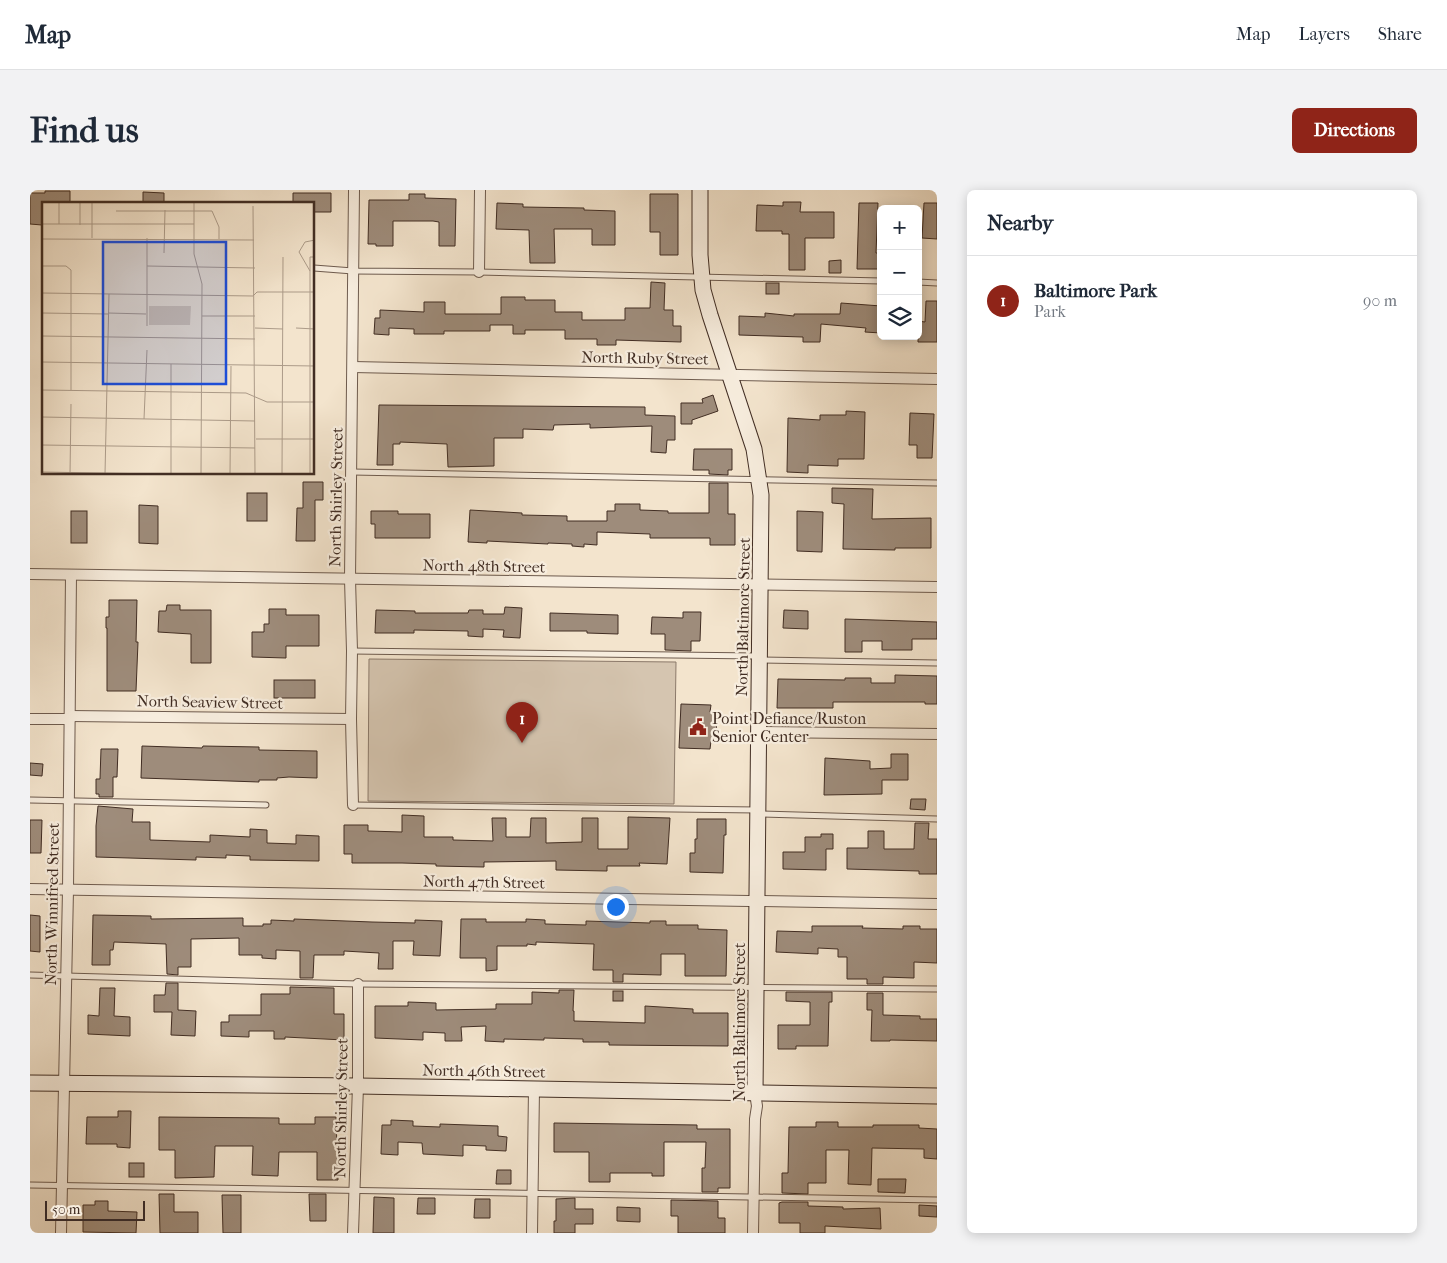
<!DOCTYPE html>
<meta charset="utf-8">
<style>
body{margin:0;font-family:"IM FELL French Canon",serif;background:#f2f2f3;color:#1f2937}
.controls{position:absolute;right:15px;top:15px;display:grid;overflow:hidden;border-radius:8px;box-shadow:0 2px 12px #0003}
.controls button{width:45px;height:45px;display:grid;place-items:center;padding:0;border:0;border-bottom:1px solid #e0e1e3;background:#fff;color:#1f2937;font:25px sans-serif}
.scale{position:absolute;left:15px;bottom:12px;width:100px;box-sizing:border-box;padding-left:5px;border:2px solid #412d23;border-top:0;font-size:14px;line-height:18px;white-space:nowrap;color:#412d23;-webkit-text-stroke:4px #f7edde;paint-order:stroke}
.you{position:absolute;left:585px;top:716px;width:18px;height:18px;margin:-12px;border:4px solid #fff;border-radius:50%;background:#1a73e8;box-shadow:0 0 0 8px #1a73e833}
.badge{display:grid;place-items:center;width:32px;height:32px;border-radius:50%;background:#8f2418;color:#fff;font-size:16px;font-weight:700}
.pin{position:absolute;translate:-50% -41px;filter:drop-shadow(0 1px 2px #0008)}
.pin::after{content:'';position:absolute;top:26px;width:18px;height:15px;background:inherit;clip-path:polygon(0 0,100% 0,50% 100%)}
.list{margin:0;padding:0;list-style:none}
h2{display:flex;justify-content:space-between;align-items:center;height:65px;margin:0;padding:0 20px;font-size:21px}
h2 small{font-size:16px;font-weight:400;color:#747a83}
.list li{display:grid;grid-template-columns:32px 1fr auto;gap:15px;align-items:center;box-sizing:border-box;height:90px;padding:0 20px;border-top:1px solid #e0e1e3}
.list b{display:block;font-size:19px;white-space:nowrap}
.list p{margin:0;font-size:16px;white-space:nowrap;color:#747a83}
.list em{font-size:16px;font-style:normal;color:#747a83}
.icon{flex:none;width:28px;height:28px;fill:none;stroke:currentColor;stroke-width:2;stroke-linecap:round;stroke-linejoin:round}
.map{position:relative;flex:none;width:907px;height:1043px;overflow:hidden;border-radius:8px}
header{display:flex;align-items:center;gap:30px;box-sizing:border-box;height:70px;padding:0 25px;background:#fff;border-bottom:1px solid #e0e1e3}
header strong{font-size:24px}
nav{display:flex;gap:28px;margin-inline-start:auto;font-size:18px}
.intro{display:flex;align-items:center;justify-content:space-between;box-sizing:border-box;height:120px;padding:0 30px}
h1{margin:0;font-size:35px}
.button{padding:12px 22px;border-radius:8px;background:#8f2418;color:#fff;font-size:18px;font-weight:700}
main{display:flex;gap:30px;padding:0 30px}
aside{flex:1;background:#fff;border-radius:8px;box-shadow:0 2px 12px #0003}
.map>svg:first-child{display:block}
.green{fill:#d5c5b0;stroke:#8b796a}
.building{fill:#9e8c7b;stroke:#412d23}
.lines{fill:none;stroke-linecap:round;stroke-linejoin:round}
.lane-casing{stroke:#6e5b4e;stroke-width:7}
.street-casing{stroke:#6e5b4e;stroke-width:12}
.secondary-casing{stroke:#412d23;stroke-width:17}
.lane{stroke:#f7edde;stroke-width:5}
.street{stroke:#f7edde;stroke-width:10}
.secondary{stroke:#f7edde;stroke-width:15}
.labels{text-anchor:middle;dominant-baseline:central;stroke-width:4.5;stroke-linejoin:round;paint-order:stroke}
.street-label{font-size:16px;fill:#412d23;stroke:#f7edde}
.poi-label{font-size:16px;fill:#412d23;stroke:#f7edde;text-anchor:start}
.inset-road{fill:none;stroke:#ac9b89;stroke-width:1}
.view{fill:#1d4ed8;fill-opacity:0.15;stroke:#1d4ed8;stroke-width:2.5}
.inset-edge{fill:none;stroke:#412d23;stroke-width:2.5}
</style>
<header>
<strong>Map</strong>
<nav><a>Map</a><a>Layers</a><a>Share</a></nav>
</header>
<div class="intro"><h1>Find us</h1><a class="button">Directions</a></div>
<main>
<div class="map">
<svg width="907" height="1043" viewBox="0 0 907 1043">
<rect width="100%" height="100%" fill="#f3e4cd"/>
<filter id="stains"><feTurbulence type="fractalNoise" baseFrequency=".004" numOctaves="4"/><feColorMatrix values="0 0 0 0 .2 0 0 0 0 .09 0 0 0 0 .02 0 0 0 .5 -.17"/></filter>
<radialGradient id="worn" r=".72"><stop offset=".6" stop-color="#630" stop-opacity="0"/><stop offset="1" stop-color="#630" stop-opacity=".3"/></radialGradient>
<polygon class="green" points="339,469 646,472 644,614 338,611"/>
<g class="building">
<polygon points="15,1 40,1 40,14 12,14 12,35 0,34 0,3 15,3"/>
<polygon points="113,2 134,3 134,14 113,14"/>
<polygon points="263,3 301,3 301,22 284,22 284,14 263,14"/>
<polygon points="379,4 395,4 395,8 426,9 425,56 409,56 409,32 403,31 363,31 363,56 346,56 346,54 338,54 339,10 379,10"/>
<polygon points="620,4 648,4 648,65 630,65 630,42 620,42"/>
<polygon points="753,12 771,12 770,22 804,22 804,48 775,48 775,80 759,80 759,44 752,44 752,41 726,41 727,15 753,16"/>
<polygon points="467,13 493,14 493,17 554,18 554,20 585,21 585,55 562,55 562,39 524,39 525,73 500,73 499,40 466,39"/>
<polygon points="829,13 848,13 846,63 850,63 850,79 827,79"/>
<polygon points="894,13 907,13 907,49 892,48"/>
<polygon points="811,70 811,83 799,83 799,71"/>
<polygon points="621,92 635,93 634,120 643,120 643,136 651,136 651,152 586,150 586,155 567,155 567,149 535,149 535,140 495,140 495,144 483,144 483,135 460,135 460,141 414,141 414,144 384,144 384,139 359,138 359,145 344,144 345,128 350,128 350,120 394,122 394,112 415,112 415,124 471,124 471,107 495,107 495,110 525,110 525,122 552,122 552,130 595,130 595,118 620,118"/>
<rect x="736" y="93" width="13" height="11"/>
<polygon points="896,111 907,111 907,152 888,152 888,131 895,132"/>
<polygon points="811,113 851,116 851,143 835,142 836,138 791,134 790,152 773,152 773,147 709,145 709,126 735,127 735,123 764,126 764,124 810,124"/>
<polygon points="683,205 688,221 662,230 662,234 651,234 651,213 673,213 672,209"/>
<polygon points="349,215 615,217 615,225 645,226 645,250 637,250 636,263 621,262 622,236 560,238 560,234 524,235 523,240 493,239 493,248 464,248 464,276 418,277 417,254 370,252 370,254 363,254 363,275 347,275"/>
<polygon points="816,221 835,222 834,269 808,269 808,276 778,275 778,283 757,282 758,228 790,230 790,225 816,225"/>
<polygon points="880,223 904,224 902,268 887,268 887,255 879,255"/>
<polygon points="664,259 702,259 702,280 698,280 698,285 679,284 679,280 663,280"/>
<polygon points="273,292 293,292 293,310 285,310 285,351 266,351 267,318 273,318"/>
<polygon points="679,293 698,293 698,324 705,324 705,355 680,355 680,348 620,348 620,344 567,342 567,355 554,354 554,357 542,356 542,354 518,353 518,354 457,351 457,353 438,352 440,320 492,323 492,325 537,326 537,331 577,331 577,321 585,321 585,314 610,314 610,320 638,321 638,323 679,323"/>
<polygon points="802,298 843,299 842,329 901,328 901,358 865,358 865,360 813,359 814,314 802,313"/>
<rect x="217" y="303" width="20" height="28"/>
<polygon points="109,315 128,316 128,354 109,353"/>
<rect x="41" y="321" width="16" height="32"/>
<polygon points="341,321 368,321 368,324 400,324 400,348 345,348 345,334 341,334"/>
<polygon points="767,321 793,322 792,362 767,361"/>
<polygon points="79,410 107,410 106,452 108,452 106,501 77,501 77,438 76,438 76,427 79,427"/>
<polygon points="137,415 150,415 150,420 181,420 181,473 161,473 161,444 128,442 129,421 136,421"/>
<polygon points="475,417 492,418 490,448 473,447 474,440 453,439 453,447 438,446 438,441 384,440 384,443 345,443 346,420 385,421 385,423 438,423 439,420 453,420 453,424 474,424"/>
<polygon points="239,419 256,419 256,425 289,425 289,456 256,456 256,468 222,467 222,442 234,442 234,434 239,434"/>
<polygon points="754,420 778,421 778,439 753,438"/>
<polygon points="653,422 671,422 670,451 661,451 661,461 635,460 635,444 621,444 622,427 653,428"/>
<polygon points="520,423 588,425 588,444 557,443 557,441 520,441"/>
<polygon points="815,429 907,432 907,449 882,449 882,460 852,460 852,451 832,451 832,462 815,462"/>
<polygon points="865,485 907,486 907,514 895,514 895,512 803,512 803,518 747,518 748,489 815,490 815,488 841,488 841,493 865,493"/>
<rect x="244" y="490" width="41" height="18"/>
<polygon points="651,514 681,515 680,522 687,522 686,551 681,551 680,559 649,558"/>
<polygon points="112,556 172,558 173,556 229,557 229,560 287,561 287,588 259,587 247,588 247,590 229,590 229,592 111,588"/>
<polygon points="71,559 88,559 87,587 83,587 83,607 69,607 69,604 66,604 66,589 70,589"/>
<polygon points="861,564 878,564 878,590 852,590 852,604 794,605 795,568 840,571 840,579 861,578"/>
<polygon points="0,573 13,574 12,586 0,585"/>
<polygon points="881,609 896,609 895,620 880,619"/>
<polygon points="68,616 103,619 102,632 120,632 120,650 180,652 180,645 220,647 220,639 237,640 237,653 266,654 266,645 289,646 289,671 220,670 220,666 196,665 196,668 166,667 166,670 66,667 66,636"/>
<polygon points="372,625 394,626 394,647 423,647 423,650 463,651 462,628 476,628 476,647 500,647 501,628 516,628 516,653 552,652 552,628 568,628 568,659 598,659 598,627 640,628 637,674 609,673 610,676 577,676 577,681 526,680 526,671 454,672 454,677 406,676 406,674 372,673 322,673 322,664 314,664 314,635 338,635 338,641 372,642"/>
<polygon points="667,629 696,629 696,645 694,645 693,683 660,682 660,663 665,663 665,649 667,649"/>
<polygon points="0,630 12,630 11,663 0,663"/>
<polygon points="885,633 899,633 898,649 907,649 907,684 889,684 889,681 817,679 817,658 838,658 838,641 854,641 854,659 884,659"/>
<polygon points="791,644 803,644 803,659 796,659 796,680 753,679 753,662 775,662 775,647 791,647"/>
<polygon points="0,725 10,726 10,762 0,761"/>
<polygon points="63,725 121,726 121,729 213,728 213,736 233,736 233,734 241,734 241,730 264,731 264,729 342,732 385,733 385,730 412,731 410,766 383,765 384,751 363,751 363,779 348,779 349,763 314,761 314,765 284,765 283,788 270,788 270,761 246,760 246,769 232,768 232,765 209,765 209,748 161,749 161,777 148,777 148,785 137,784 136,754 84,752 83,760 80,760 80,775 62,775"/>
<polygon points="431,729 456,729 456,732 496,732 496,729 515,730 515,734 556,735 556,731 620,733 620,731 636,731 636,735 668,735 668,739 697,740 696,786 655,786 655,764 631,764 631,785 593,784 593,792 583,792 583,780 563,780 564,754 506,752 506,755 497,754 497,756 467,756 467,780 456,781 456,768 430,768"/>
<polygon points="782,736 833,736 832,738 873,739 873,736 890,736 890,739 907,739 907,773 884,772 884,788 853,787 853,794 837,794 837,789 817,789 817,767 808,767 808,759 788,758 788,764 746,762 747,741 782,742"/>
<polygon points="136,793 148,793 148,820 166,821 165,846 141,845 142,822 124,822 124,805 135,805"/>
<polygon points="260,797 304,798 304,824 314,824 314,850 255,847 255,849 244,849 244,841 219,841 219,847 191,846 191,832 199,832 199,825 231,825 231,804 260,804"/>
<polygon points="70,798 85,798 84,826 100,827 100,846 58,844 58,825 69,826"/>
<polygon points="529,800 544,800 543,821 544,821 544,831 615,833 615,816 663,819 663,823 698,823 698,856 579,855 579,852 553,852 553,849 514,848 514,850 474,849 474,852 455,851 456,836 431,837 432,851 415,851 415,843 393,842 393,850 345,848 345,816 378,816 378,812 406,813 406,820 466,819 466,814 502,814 502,802 529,803"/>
<rect x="583" y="801" width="10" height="10"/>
<polygon points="756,802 802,802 802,812 799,812 798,856 766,856 766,859 748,859 748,835 780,835 780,812 756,811"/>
<polygon points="837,803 853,803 853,825 890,826 890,829 907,829 907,851 860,850 860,851 841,851 842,820 837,820"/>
<polygon points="88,921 101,921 100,958 87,957 87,954 56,954 57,927 88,927"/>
<polygon points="129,927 249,928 249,934 285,934 285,927 306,927 308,990 287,990 287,962 249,962 248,986 222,985 223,956 185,956 184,987 145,988 145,960 129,960"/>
<polygon points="361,930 383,931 383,936 410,937 410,934 468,936 468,946 477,947 476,961 456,960 456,956 433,955 433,966 393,964 392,953 368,952 368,965 351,964 352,935 361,935"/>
<polygon points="786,932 808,932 808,937 843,937 843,935 889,935 889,938 907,939 907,969 894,968 894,959 842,958 841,995 818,994 819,960 796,960 796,993 778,993 778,1004 752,1003 752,983 758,983 759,937 786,937"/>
<polygon points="524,933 667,935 667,939 700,939 700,998 688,998 688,1002 672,1002 672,978 675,978 676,952 634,952 634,986 622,986 622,983 580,983 580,992 559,992 559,962 524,962"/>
<rect x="99" y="973" width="15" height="14"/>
<polygon points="467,980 481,980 481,994 466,994"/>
<polygon points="848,989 876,989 875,1003 848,1002"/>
<polygon points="129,1004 144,1004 144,1022 168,1022 168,1043 130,1043"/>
<polygon points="279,1004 296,1004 296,1031 280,1031"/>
<polygon points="192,1005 211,1005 211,1043 193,1043"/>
<polygon points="344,1007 364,1008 364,1043 343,1043"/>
<polygon points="388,1008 405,1008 405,1024 387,1024"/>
<polygon points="545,1008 545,1019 563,1019 563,1034 545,1034 545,1043 524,1043 524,1031 526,1031 526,1009"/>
<polygon points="445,1009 460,1009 460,1028 444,1028"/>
<polygon points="641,1010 688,1011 688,1028 695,1028 695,1043 648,1043 648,1026 641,1026"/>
<polygon points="65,1011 78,1011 78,1021 107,1022 106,1043 53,1042 53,1015 65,1015"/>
<polygon points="752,1012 778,1012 778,1016 813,1017 813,1019 850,1018 851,1039 795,1036 795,1043 770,1043 770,1033 749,1033 749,1013"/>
<polygon points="889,1015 907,1016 907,1027 889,1026"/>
<polygon points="587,1017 610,1018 610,1032 587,1031"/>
</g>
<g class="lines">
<g class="lane-casing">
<g id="lane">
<polyline points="284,78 323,81 449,82 851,91"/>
<polyline points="888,92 907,93"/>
<polyline points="322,282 907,293"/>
<polyline points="322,461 727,466"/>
<polyline points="730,470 907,473"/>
<polyline points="0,610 236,615"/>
<polyline points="323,615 727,620"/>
<polyline points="730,624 907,629"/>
<polyline points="0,785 328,794 907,799"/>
<polyline points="0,995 907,1010"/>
</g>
</g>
<g class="street-casing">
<g id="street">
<polyline points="449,82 450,0"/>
<polyline points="323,177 907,189"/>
<polyline points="0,384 907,397"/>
<polyline points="40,526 321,529"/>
<polyline points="0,529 40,529"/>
<polyline points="729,542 907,544"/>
<polyline points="323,615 321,529 322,461 320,389 324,0"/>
<polyline points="0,699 907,714"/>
<polyline points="31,1043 38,700 41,385"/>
<polyline points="323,1043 328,896 328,794"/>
<polyline points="502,1043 504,899"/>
<polyline points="723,1043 725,929 727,916 725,903"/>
</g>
</g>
<g class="secondary-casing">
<g id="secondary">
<polyline points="670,0 670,65 673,100 680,125 724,259 731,305 725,903"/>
<polyline points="0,893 328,896 907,906"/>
</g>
</g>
<use href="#lane" class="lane"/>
<use href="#street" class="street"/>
<use href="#secondary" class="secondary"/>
</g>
<defs>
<g id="civic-bare" transform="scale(1.35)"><path d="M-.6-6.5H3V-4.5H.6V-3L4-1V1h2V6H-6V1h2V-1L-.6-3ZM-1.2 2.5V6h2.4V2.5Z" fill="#8f2418" stroke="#f7edde" stroke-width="2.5" paint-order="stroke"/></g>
</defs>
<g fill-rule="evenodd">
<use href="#civic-bare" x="668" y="537"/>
</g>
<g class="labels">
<g class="street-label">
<text transform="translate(615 168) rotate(1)">North Ruby Street</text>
<text transform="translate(306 307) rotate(-89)">North Shirley Street</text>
<text transform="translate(454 376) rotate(1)">North 48th Street</text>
<text transform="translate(713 427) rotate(-89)">North Baltimore Street</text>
<text transform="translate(180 512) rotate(1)">North Seaview Street</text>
<text transform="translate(454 692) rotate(1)">North 47th Street</text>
<text transform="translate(22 714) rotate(-89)">North Winnifred Street</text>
<text transform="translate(709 832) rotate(-90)">North Baltimore Street</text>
<text transform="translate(454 881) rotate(1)">North 46th Street</text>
<text transform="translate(311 918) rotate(-89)">North Shirley Street</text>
</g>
<g class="poi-label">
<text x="682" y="528">Point Defiance/Ruston<tspan x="682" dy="18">Senior Center</tspan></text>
</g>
</g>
<g transform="translate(12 12)">
<rect width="272" height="272" fill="#f3e4cd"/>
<path d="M 107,104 L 149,104 L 148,123 L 107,123 Z" fill="#d5c5b0"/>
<path class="inset-road" d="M 38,0 L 38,23M 50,0 L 50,36M 152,0 L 152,52 L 160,82 L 159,272M 211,4 L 213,272M 74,9 L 170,9 L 177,25 L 177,37M 0,22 L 152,22M 17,22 L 17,0M 0,37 L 212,38M 122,51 L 123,8M 0,64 L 24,64 L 29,68 L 29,188M 105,64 L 213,66M 268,69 L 257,50 L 263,40 L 273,38M 0,91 L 211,94 L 215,90 L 273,90M 0,111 L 66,112M 66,111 L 104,112M 160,114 L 213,114M 105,124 L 105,36M 213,126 L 241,127M 254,126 L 273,127M 0,134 L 213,137M 0,160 L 273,164M 0,188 L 204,191 L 225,200 L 273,200M 0,215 L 213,219M 102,217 L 105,148M 214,237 L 273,237M 0,243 L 213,246M 0,270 L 116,272M 28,272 L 29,202M 63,272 L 67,92M 129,272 L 129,162M 188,272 L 189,164M 240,272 L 241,55M 268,272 L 268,55 L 273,55"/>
<path class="view" d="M 61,40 L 184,40 L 184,182 L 61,182 Z"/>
<rect width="272" height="272" class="inset-edge"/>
</g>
<rect width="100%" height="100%" filter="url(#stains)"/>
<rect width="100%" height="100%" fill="url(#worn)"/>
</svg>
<div class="controls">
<button>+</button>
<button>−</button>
<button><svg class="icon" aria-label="layers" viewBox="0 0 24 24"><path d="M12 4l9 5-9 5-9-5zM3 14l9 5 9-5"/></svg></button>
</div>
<div class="scale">50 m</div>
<div class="you"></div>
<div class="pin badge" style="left:492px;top:553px">1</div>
</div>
<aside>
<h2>Nearby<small></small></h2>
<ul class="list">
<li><span class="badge">1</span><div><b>Baltimore Park</b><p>Park</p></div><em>90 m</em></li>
</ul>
</aside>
</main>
